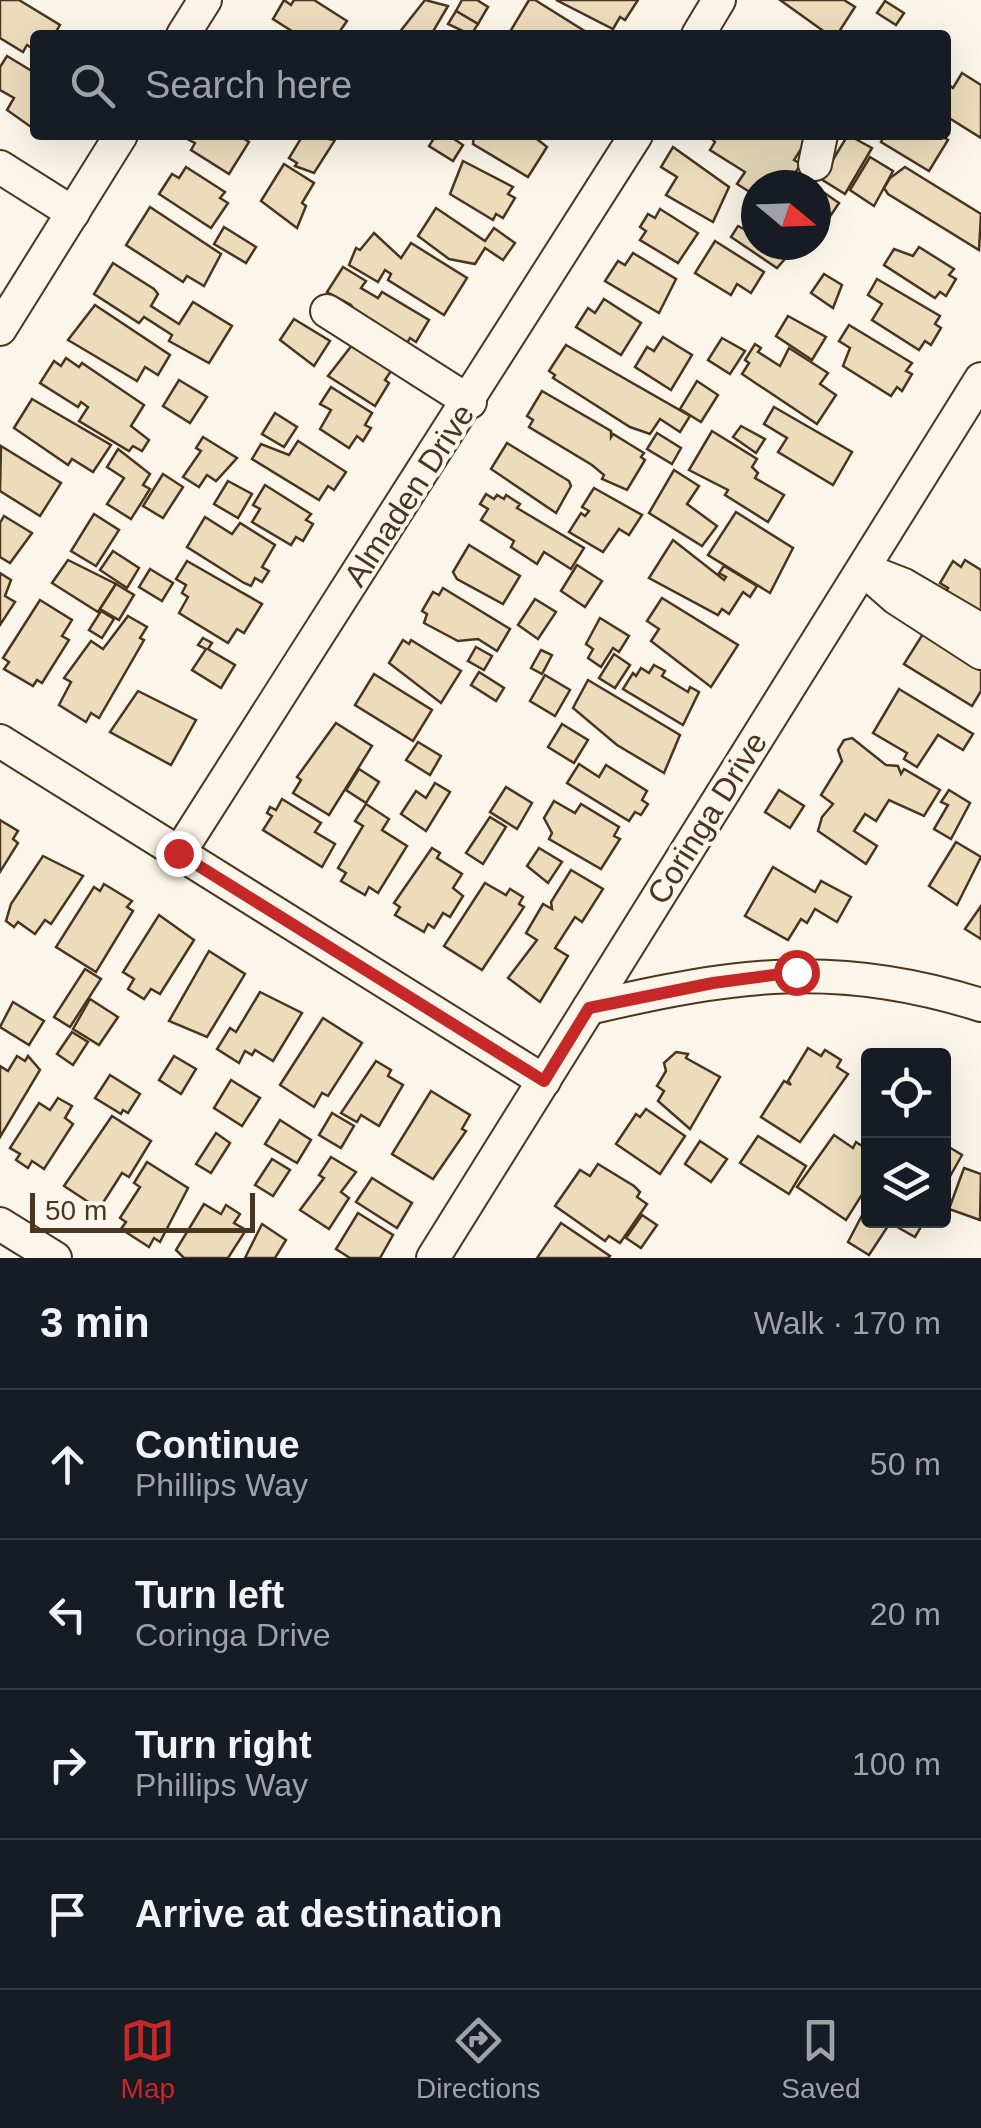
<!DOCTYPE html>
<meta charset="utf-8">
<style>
body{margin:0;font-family:Arial,sans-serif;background:#242831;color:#f1f3f6}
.controls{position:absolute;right:30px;bottom:30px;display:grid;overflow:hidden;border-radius:10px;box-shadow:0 10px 40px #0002}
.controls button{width:90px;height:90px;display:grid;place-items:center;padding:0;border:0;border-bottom:2px solid #363941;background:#171b24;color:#f1f3f6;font:50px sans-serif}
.compass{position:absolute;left:741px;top:170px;width:90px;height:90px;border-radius:50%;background:#171b24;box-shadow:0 10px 40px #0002;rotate:109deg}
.scale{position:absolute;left:30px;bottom:25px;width:225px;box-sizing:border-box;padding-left:10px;border:5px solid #4a3520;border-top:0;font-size:28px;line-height:35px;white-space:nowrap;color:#4a3520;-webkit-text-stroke:8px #fbf6e9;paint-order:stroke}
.stop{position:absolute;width:30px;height:30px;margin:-22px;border:8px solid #c62828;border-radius:50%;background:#fff}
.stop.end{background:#c62828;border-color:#fff;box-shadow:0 2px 10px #0008}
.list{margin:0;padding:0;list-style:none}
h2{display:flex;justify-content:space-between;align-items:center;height:130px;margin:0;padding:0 40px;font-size:42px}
h2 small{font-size:32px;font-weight:400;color:#9ea1a6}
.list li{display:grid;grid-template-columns:65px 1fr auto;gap:30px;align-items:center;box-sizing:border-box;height:150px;padding:0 40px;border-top:2px solid #363941}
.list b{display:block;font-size:38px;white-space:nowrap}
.list p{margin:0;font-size:32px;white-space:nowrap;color:#9ea1a6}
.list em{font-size:32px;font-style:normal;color:#9ea1a6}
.icon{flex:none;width:55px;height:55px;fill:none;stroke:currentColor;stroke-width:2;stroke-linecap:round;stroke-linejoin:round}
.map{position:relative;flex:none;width:981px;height:1258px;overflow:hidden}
.search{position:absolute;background:#171b24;box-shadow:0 10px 40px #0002;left:30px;right:30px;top:30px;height:110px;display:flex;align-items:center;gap:25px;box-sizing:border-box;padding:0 35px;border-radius:10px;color:#9ea1a6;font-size:38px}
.sheet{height:730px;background:#171b24}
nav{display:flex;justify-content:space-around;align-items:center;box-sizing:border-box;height:140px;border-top:2px solid #363941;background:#171b24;font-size:28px;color:#9ea1a6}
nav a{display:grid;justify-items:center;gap:5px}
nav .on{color:#c62828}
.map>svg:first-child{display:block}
.building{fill:#ecdcbc;stroke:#4a3520;stroke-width:2.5}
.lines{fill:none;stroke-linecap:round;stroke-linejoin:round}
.minor-casing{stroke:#4a3520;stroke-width:36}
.minor{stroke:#fbf6e9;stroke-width:32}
.route{stroke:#c62828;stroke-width:12}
.labels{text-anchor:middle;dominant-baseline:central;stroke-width:8;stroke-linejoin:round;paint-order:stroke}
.street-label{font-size:32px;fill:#4a3520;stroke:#fbf6e9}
</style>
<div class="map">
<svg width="981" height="1258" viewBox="0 0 981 1258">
<rect width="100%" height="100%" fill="#fbf6e9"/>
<g class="building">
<polygon points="0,0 19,0 60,25 54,35 35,35 35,50 27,45 23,52 0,38"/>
<polygon points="284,0 291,5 294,0 314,0 347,21 340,31 346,35 298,35 273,19"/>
<polygon points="425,0 448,6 431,35 399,33"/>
<polygon points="462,0 477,0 488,7 478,24 456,11"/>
<polygon points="529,0 535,0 591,35 519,35 511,30"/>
<polygon points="556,0 638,0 625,20 620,17 613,29"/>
<polygon points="780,0 844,0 855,7 837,35 829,35"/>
<polygon points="885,1 904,13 896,25 877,13"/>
<polygon points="456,11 478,24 471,35 448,24"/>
<polygon points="7,56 35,73 35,120 31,127 7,110 14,98 0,90 0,67"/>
<polygon points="962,73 981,85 981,138 946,116 946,89 949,85 953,88"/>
<polygon points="192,135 238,135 249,142 229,174 191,150 195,143 189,140"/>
<polygon points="303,135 335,140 314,173 295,166 297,163 289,158"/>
<polygon points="436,135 448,135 463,145 453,161 429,146"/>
<polygon points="474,135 532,135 547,147 528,177 473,144"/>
<polygon points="708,135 810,135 794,160 801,164 788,184 782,180 778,185 756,185 756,196 737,184 745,172 710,150 715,142"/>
<polygon points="848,135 872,148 845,194 821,179"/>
<polygon points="885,135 940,135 948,140 929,171 881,142"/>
<polygon points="673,147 729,187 713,222 666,195 677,177 661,167"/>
<polygon points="870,157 893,171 874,206 850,190"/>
<polygon points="463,161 513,187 508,194 515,198 503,218 496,214 493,220 450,194"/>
<polygon points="284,164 314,183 302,203 306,206 297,228 261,201"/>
<polygon points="186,167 225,192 220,198 228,203 211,228 159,194 172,174 179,178"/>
<polygon points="905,167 981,214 979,250 888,194 884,188 890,178"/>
<polygon points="816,187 839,203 819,233 816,231"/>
<polygon points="150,207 221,254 204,286 187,276 183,282 126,245"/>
<polygon points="436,208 485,241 494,228 515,243 503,260 485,248 475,264 449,259 418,236"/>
<polygon points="660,209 698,233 678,263 640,240 646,231 640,227 648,214 655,218"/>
<polygon points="754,212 756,245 797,245 777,268 731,237 738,226 744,229"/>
<polygon points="224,227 256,247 246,263 214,244"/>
<polygon points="374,233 401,258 411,243 467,278 444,315 388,280 391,274 385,270 378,282 349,265 356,248 360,250"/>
<polygon points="715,241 764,272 751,293 737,284 731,295 695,273"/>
<polygon points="919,247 954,269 949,275 956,279 946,296 940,292 935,298 884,265 894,249 913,256"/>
<polygon points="633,253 676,279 659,313 605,281 618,261 625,265"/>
<polygon points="113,263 154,289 158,294 151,306 179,324 193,302 232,326 209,363 169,341 172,335 144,317 139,323 94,294"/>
<polygon points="343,267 366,281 361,288 378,298 382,292 429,320 416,342 410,338 402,352 362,324 351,305 327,292"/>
<polygon points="824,274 842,285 833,308 811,293"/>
<polygon points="877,279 940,316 935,324 941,328 931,345 925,341 919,350 872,320 882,304 868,295"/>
<polygon points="604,299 641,323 621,355 576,327 588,308 595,313"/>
<polygon points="95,305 170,355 158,375 145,367 137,381 68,340"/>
<polygon points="788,316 826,337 812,360 776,336"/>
<polygon points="294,319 330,341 314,366 280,340"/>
<polygon points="849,325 912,363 906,371 912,374 902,391 897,387 891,396 843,366 850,348 839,341"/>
<polygon points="663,337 692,355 671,390 635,367 647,347 654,351"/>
<polygon points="722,338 745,351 730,374 708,360"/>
<polygon points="353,344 393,368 385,380 389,383 375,406 328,376"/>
<polygon points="755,344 761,348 758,352 780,366 789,348 828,373 820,384 836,395 817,424 742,374 749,363 745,360"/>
<polygon points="566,345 690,416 680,432 660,419 650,434 630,427 553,378 555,375 549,371"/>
<polygon points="66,358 79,367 82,363 144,405 131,426 149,440 142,451 133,446 129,451 79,421 88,407 81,402 78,407 40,383 54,361 61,366"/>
<polygon points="179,380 207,397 190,423 163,406"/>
<polygon points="697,381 718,395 701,422 680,409"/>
<polygon points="331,387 372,413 365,425 371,428 363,441 357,436 349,448 320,429 331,410 320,404"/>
<polygon points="542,391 611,431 611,437 613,434 644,453 641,457 645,460 627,490 602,479 604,475 592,465 529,427 533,420 527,416"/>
<polygon points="32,399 111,445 93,472 72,459 68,465 14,428"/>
<polygon points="774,407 852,452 833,485 778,452 787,438 764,424"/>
<polygon points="275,413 297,427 284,447 262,434"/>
<polygon points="741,426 765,439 756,453 733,437"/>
<polygon points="712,431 757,459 752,467 758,473 755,478 784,495 768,522 725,495 728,490 689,470"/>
<polygon points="657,433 681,448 672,464 647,449"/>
<polygon points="203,437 237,458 216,481 207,475 199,487 183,477 201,451 196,448"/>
<polygon points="298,441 346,472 334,490 328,486 319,500 252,459 261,444 289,455"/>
<polygon points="507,443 569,481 571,486 556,513 491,469"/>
<polygon points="1,446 61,483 40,516 0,491"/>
<polygon points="118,449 150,474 143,485 150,489 131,519 107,504 124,478 107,467"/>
<polygon points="674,470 699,486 687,504 717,526 702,546 649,513"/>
<polygon points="163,474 183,487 163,518 143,506"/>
<polygon points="228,481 252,494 238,518 214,504"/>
<polygon points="265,485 311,514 306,520 313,524 303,541 296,537 291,545 252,522 260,509 253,505"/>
<polygon points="594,488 642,515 629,535 619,529 603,552 569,532 581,513 585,516 589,511 582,507"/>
<polygon points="486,494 494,499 497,495 504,499 506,495 520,504 517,508 584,548 571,569 544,552 537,564 511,547 514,541 481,520 488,509 480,504"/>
<polygon points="736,512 793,548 770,593 708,555"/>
<polygon points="94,514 119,530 96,566 71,551"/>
<polygon points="4,516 32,533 10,563 0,557 0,523"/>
<polygon points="205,517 232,534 240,523 275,545 262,567 269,571 262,582 255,578 251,586 244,583 187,547"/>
<polygon points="673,540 724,580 726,577 719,573 724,566 757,586 750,597 743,592 729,614 722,609 718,615 649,578"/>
<polygon points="469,545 520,576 503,604 457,579 453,572"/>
<polygon points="113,551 139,568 127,588 100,570"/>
<polygon points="68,560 116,584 98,612 52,583"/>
<polygon points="965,560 981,570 981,618 943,594 948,588 940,583 953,561 961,567"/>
<polygon points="187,561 262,604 244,633 237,629 228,643 179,613 188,597 182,593 186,585 176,579"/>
<polygon points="577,565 602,581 585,607 561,591"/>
<polygon points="150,569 173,583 162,601 139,587"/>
<polygon points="0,573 11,580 5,596 15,602 0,625"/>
<polygon points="116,584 134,595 119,620 100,609"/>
<polygon points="443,588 510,629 497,651 478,639 458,641 424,623 427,614 422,611 433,592 439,595"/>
<polygon points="662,598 738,645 711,687 651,641 659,629 647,621"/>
<polygon points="535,599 556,612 538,639 518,625"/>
<polygon points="40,600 72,620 62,636 69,640 42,683 37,680 33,686 4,669 9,662 3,658"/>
<polygon points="101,611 114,619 102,638 89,630"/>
<polygon points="128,616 147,627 140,638 144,640 99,718 91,713 86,722 59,705 71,682 64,678 91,641 103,649"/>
<polygon points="600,618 629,636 619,652 613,648 601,667 588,658 593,649 586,644"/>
<polygon points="926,629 981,666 981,691 972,706 904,664"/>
<polygon points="203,638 212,643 208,649 235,665 221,688 192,670 206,649 198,645"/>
<polygon points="403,640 409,644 411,640 461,671 441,703 389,663"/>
<polygon points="476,647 492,656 484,670 468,661"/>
<polygon points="541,650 552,655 542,674 531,668"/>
<polygon points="614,654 630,665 615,688 599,678"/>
<polygon points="654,665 665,671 662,676 688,692 690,687 699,692 683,725 623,689 633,673 636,676 641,668 649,673"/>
<polygon points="479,672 504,688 496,701 471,685"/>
<polygon points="374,674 432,710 413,741 355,705"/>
<polygon points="545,675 570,690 555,716 530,701"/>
<polygon points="588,680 680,735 664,773 617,745 573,708"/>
<polygon points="899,689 973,734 963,750 938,735 917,767 904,759 907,753 873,733"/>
<polygon points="138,691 196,720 171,765 110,732"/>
<polygon points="336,723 372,746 329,815 293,793 301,780 297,777"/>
<polygon points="562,724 588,740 574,763 548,747"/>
<polygon points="852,738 886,765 898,766 901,774 904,769 940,790 924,816 889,800 876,821 865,814 854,831 877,846 866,864 818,831 822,817 833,804 821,795 842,761 838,750 844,740"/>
<polygon points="418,742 441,756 430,775 406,760"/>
<polygon points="579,764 599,777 606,765 647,791 642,800 648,804 641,815 635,812 629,821 567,783"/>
<polygon points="359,769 379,782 366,803 346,790"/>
<polygon points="435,783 450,792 426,831 401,814 416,791 426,798"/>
<polygon points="506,787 532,803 517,829 490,812"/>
<polygon points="779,790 804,806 790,828 765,812"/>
<polygon points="949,790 970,803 951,839 934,829 948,805 941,802"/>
<polygon points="282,799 321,823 315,832 335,844 322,867 263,830 272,816 267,813 270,807 276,810"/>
<polygon points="554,801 575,813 581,804 619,827 614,836 620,839 601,869 549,839 552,833 544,818"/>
<polygon points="366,804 389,819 382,830 407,846 378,893 369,887 365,895 341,881 346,873 338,868 363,826 355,821"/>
<polygon points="490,817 506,827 483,864 466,853"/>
<polygon points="0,820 18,831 13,839 18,843 0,872"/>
<polygon points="956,842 981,857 957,905 929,886"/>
<polygon points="432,848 440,853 437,858 462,874 453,888 463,896 450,917 443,913 434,928 428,924 424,932 395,915 400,907 394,903"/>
<polygon points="539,848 562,862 548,883 527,866"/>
<polygon points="43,856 83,876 51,924 45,920 35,934 18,922 14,927 6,921 11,904"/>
<polygon points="773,867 815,892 821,881 851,897 837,922 815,909 807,923 801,919 788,940 745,916"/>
<polygon points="571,870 603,889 582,922 575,917 555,948 568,956 540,1002 508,978 537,940 526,933 543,904 552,909 551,902"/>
<polygon points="485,883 506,895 510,889 523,897 519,904 524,907 482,970 444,946"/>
<polygon points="104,884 132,901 127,907 133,911 96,972 56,947 94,887 100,891"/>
<polygon points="981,906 981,939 965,929"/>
<polygon points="159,915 194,940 160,994 151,989 144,999 128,989 134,979 123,972"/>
<polygon points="209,951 245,974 207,1037 169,1021"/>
<polygon points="85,969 101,979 70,1027 54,1017"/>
<polygon points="260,992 302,1013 273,1061 255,1050 252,1055 245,1051 239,1063 217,1049 230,1028 236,1032"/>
<polygon points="90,999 118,1017 99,1045 73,1029"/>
<polygon points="13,1002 44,1021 29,1045 0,1027"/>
<polygon points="323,1018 362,1043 328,1096 322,1093 314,1107 280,1085"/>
<polygon points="72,1032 88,1042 73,1065 57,1054"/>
<polygon points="808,1048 821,1056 825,1050 841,1060 837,1067 848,1074 800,1142 761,1117 784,1081 791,1085 788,1081"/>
<polygon points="676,1052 688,1054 686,1058 720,1077 690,1129 658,1101 664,1091 657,1086 666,1071 664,1063"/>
<polygon points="17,1056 25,1061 28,1056 40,1070 0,1137 0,1066 8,1071"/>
<polygon points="174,1056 196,1069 181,1094 159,1080"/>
<polygon points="376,1061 391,1070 388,1076 403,1085 379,1126 361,1115 357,1122 341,1113"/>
<polygon points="110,1075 140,1094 128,1113 123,1110 121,1114 95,1098"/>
<polygon points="231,1080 260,1098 242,1126 214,1108"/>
<polygon points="431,1091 470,1115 462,1129 466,1131 433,1179 392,1154"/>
<polygon points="58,1098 72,1106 65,1118 73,1124 44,1169 32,1161 28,1168 16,1160 20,1154 10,1148 39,1103 50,1110"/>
<polygon points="646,1109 685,1136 660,1174 616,1144 636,1114 640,1117"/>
<polygon points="332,1113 354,1126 341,1148 319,1135"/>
<polygon points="112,1116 151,1141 129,1177 122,1173 99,1209 64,1186"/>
<polygon points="280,1120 311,1140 297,1163 265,1144"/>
<polygon points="216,1133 230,1143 211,1173 196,1164"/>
<polygon points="834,1135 853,1148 856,1142 868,1150 868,1185 846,1220 797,1187"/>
<polygon points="758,1136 806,1166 789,1194 740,1163"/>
<polygon points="700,1141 727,1159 711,1182 685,1164"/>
<polygon points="944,1144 962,1155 944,1187"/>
<polygon points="331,1157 356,1172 341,1192 349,1198 329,1229 300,1210 324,1178 319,1175"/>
<polygon points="272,1159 290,1170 273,1196 255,1185"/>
<polygon points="147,1162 188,1188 160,1242 154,1238 149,1247 121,1229 126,1222 120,1218 140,1187 134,1183"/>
<polygon points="598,1164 634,1186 640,1192 637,1197 647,1204 620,1243 609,1236 605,1241 555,1206 580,1170 590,1176"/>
<polygon points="964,1168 981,1174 980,1220 949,1209"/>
<polygon points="372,1178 412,1203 397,1228 356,1202"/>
<polygon points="204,1204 221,1214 226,1205 240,1214 234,1223 246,1230 228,1258 184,1258 176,1250"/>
<polygon points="868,1204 868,1220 925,1220 915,1237 890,1223 869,1255 848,1242"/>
<polygon points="358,1213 393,1235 380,1258 350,1258 336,1249"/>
<polygon points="642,1215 657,1225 641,1248 626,1238"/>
<polygon points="561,1223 610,1256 608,1258 537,1258"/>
<polygon points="262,1224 286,1240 275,1258 245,1258"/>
</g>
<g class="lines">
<g class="minor-casing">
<g id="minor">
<polyline points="183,35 205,0"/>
<polyline points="698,35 719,0"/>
<polyline points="815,164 821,135"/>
<polyline points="0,167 73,213"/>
<polyline points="327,311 470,402"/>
<polyline points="0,329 121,135"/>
<polyline points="981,630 904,585 863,569 896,598 981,653"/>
<polyline points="0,741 544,1081"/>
<polyline points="179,853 636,135"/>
<path d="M 589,1008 C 733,974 837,959 981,1005"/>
<polyline points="0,1224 55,1258"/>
<polyline points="433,1258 981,379"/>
</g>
</g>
<use href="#minor" class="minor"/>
</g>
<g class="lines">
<polyline class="route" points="178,853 544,1081 589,1008 713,983 796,972"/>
</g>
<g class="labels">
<g class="street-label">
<text transform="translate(409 495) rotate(-57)">Almaden Drive</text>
<text transform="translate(707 818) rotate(-58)">Coringa Drive</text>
</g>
</g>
</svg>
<div class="controls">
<button><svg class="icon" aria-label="locate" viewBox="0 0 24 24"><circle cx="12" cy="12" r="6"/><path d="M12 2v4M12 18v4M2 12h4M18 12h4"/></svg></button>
<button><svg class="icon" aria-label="layers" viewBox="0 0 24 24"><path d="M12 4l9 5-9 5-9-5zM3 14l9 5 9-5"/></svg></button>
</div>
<svg class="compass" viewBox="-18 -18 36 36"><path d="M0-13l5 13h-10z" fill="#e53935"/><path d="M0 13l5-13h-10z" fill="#9ea1a6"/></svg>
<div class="scale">50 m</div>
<div class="stop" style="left:796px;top:972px"></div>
<div class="stop end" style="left:178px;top:853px"></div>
<div class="search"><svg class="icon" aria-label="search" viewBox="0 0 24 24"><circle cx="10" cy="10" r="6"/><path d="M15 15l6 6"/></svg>Search here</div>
</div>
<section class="sheet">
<h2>3 min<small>Walk · 170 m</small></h2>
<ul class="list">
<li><svg class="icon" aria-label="ahead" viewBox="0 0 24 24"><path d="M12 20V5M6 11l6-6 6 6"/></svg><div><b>Continue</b><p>Phillips Way</p></div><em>50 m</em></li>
<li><svg class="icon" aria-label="left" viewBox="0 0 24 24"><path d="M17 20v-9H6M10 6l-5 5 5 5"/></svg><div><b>Turn left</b><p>Coringa Drive</p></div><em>20 m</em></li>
<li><svg class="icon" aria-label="right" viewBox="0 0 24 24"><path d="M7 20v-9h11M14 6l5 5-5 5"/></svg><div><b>Turn right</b><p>Phillips Way</p></div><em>100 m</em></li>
<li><svg class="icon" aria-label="arrive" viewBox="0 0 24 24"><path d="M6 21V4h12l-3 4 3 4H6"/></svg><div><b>Arrive at destination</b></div></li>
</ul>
</section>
<nav>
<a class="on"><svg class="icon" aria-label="map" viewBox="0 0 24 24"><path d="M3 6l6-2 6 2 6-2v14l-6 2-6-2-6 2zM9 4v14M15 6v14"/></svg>Map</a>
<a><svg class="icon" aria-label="directions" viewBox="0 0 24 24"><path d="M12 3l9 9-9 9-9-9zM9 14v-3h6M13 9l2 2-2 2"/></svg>Directions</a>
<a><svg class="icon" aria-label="saved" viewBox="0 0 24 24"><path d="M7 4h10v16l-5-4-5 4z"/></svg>Saved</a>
</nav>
